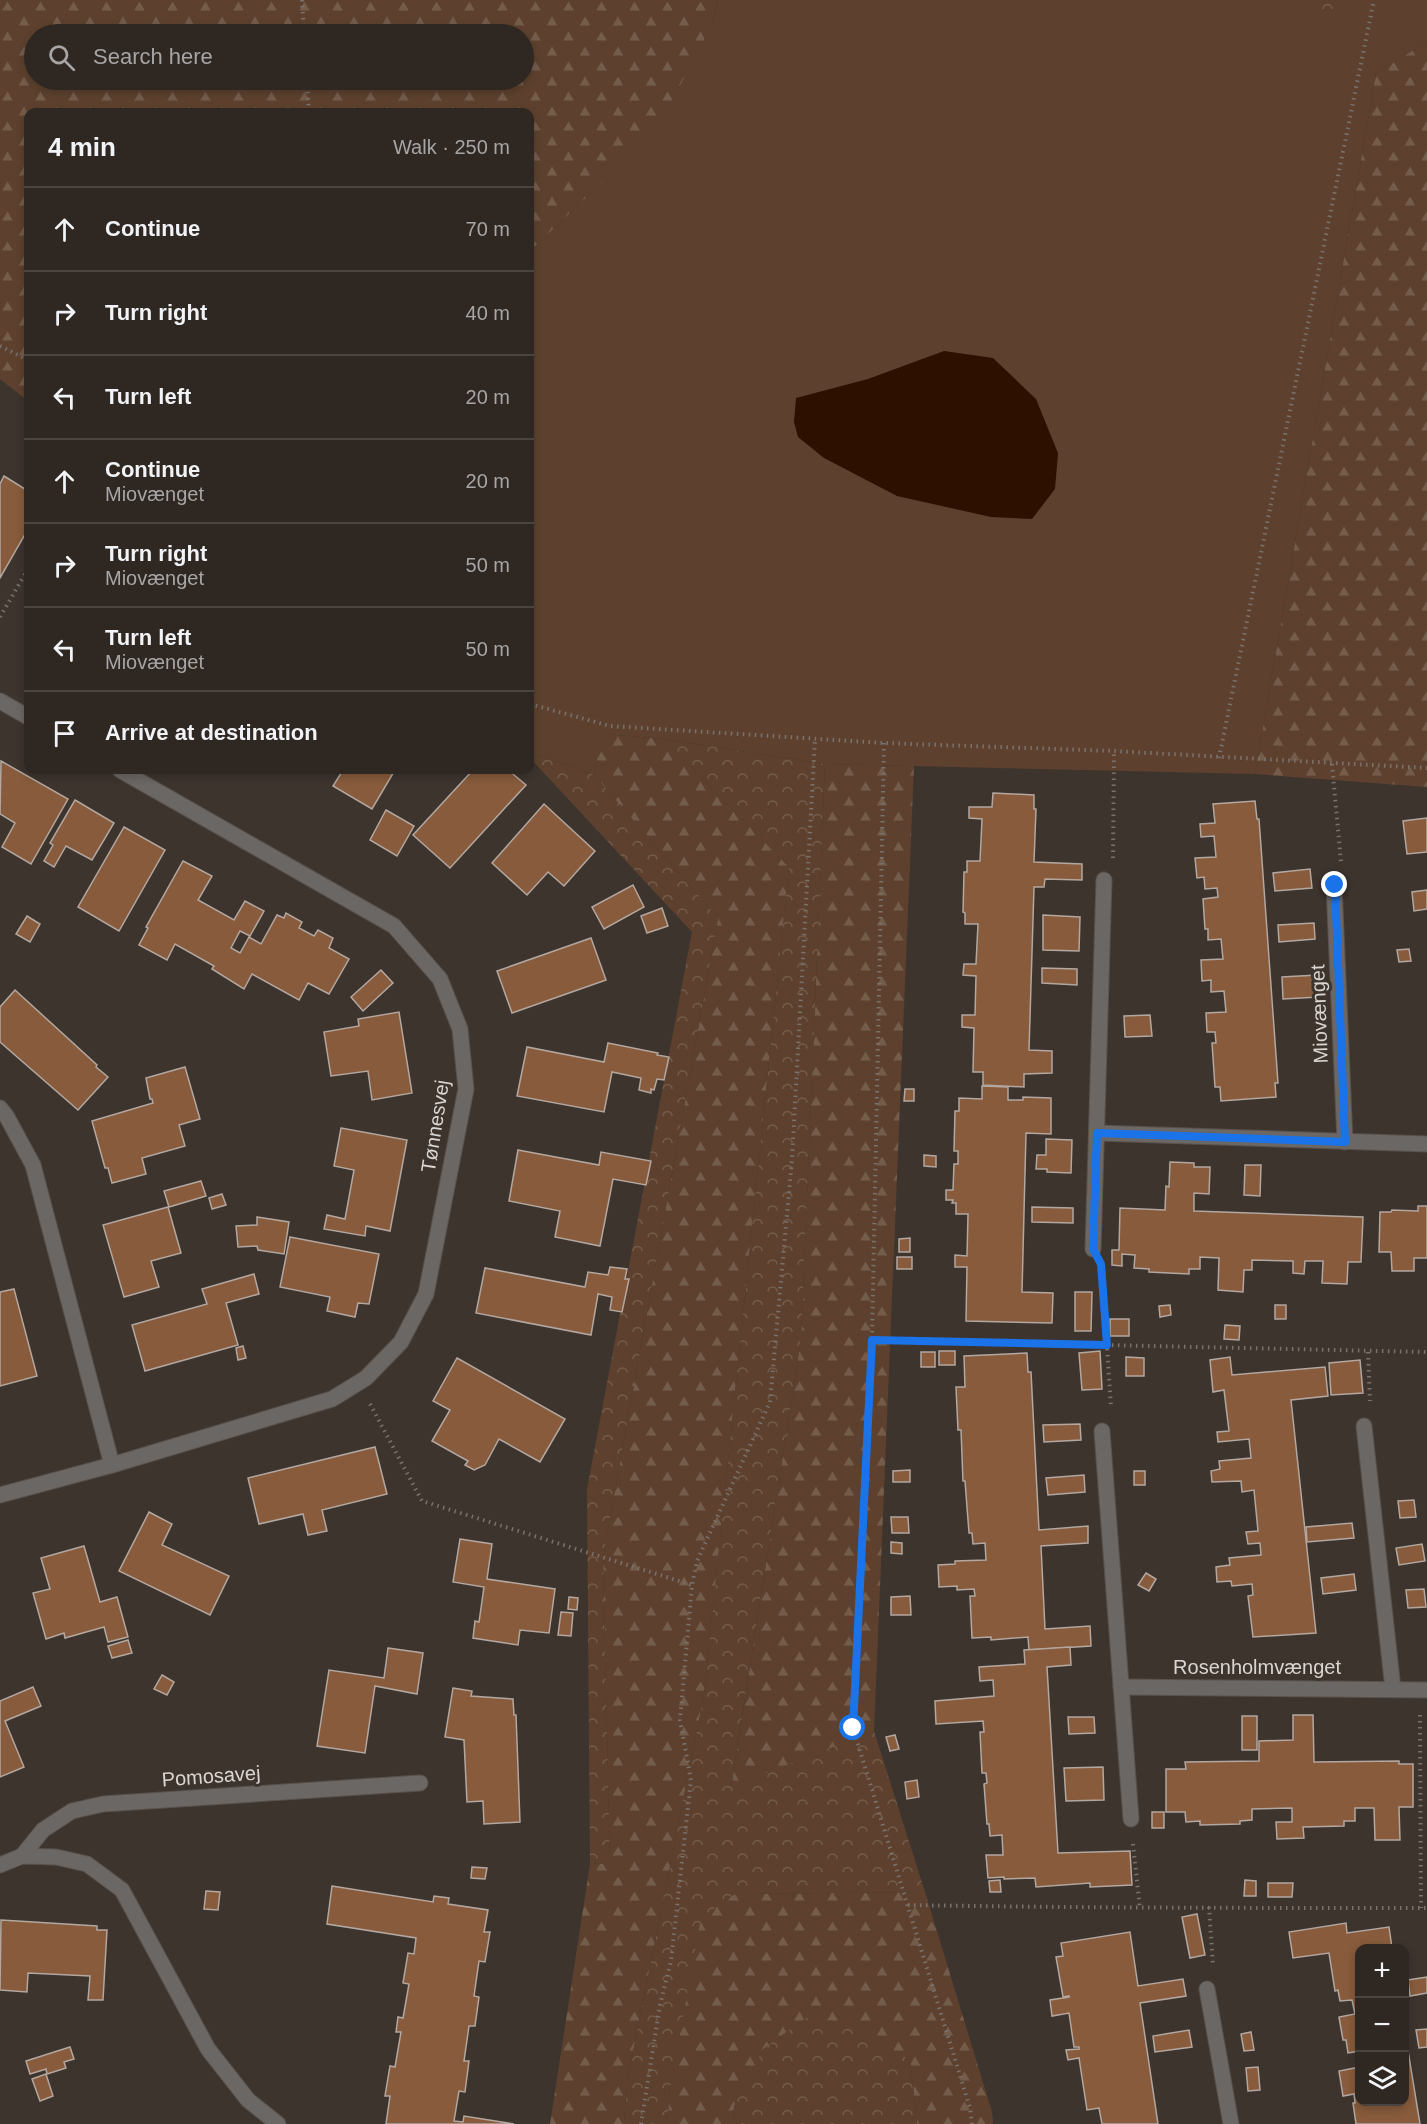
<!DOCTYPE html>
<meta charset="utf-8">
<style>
body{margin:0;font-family:Helvetica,sans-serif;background:#362f2a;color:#f1f3f6}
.controls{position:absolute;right:18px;bottom:18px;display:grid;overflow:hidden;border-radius:12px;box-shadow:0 3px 9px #0003}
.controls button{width:54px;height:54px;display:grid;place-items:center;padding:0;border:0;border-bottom:2px solid #494440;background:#2e2722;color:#f1f3f6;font:30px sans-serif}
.stop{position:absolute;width:18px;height:18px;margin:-14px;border:4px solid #1a73e8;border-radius:50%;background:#fff}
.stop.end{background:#1a73e8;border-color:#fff;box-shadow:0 2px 6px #0008}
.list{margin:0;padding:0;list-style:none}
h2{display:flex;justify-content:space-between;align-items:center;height:78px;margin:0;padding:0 24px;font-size:26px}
h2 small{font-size:20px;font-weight:400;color:#a7a5a5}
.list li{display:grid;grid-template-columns:39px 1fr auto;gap:18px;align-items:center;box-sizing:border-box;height:84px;padding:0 24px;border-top:2px solid #494440}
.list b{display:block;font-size:22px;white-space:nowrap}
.list p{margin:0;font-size:20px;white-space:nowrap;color:#a7a5a5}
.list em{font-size:20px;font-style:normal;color:#a7a5a5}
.icon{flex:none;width:33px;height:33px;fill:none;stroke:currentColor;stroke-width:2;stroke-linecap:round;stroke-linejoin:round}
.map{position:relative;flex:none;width:1427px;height:2124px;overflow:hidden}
.search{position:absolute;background:#2e2722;box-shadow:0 3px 9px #0003;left:24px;top:24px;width:510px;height:66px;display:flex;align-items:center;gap:15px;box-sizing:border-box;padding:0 21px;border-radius:33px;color:#a7a5a5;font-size:22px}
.panel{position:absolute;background:#2e2722;box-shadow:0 3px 9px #0003;left:24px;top:108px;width:510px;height:666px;border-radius:12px}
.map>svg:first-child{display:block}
.grass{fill:#5d412e}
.forest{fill:url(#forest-firs);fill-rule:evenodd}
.park{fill:url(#park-crowns)}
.water{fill:#2d1000}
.building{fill:#875b3c;stroke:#b3a7a0;stroke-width:1.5}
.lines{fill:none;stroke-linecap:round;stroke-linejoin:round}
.minor-casing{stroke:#59514b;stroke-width:17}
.path{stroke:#7a726d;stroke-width:4;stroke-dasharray:1.5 4.5;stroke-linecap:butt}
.minor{stroke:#6b6764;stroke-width:15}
.route{stroke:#1a73e8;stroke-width:8}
.labels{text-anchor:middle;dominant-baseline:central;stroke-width:6;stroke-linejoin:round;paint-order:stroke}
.street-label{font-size:20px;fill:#dbd5d1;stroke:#3d342e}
</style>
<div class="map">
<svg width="1427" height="2124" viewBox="0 0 1427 2124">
<defs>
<pattern id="forest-firs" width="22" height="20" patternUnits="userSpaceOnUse" patternTransform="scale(1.5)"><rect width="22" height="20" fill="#5d412e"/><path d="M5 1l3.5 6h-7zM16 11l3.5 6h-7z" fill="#745c4b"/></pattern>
<pattern id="park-crowns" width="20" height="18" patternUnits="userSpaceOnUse" patternTransform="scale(1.5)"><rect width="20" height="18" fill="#5d412e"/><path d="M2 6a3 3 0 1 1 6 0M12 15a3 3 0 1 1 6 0" fill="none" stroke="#745c4b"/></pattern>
</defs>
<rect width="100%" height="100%" fill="#3d342e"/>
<polygon class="grass" points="718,0 1427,0 1427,42 1376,73 1255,774 825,764 663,739 603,734 594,775 530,752 530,251 591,193 712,24"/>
<g class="forest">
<path d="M 0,0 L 718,0 L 712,24 L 661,122 L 591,193 L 530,251 L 530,112 L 28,112 L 28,401 L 0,379 ZM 524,34 L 524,80 L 34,80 L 34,34 Z"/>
<polygon points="1427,42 1427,787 1255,774 1376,73"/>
<polygon points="602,734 663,739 789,867 704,1695 627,2082 624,2124 550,2124 590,1864 610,1863 603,1557 718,918 594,775"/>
<polygon points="825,764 914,766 874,1731 731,1788 801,1339"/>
<polygon points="925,1892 992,2112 993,2124 917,2124 910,2060 734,2106 733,2124 667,2124 670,2089 700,1918 735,1894"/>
</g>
<g class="park">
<polygon points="1312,0 1349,0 1346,7 1322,11"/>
<polygon points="663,739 825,764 801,1339 731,1787 874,1731 925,1892 735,1894 701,1918 670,2089 667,2124 624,2124 627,2082 704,1695 789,867"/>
<polygon points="530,752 594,775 718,918 603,1557 610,1863 590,1864 587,1489 692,932 530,758"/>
<polygon points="810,2015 848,2025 910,2060 917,2124 733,2124 734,2106 763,2049"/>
</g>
<polygon class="water" points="944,351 993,358 1036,399 1058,453 1055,489 1032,519 991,517 897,496 824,458 798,437 794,422 796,398 868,379"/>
<g class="building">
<polygon points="4,476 28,491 28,529 0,578 0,484"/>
<polygon points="1,761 68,799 31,864 2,847 15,823 0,814"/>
<polygon points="343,770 395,770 372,809 333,786"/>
<polygon points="473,770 518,770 513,774 526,785 450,868 413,835"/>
<polygon points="993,793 1034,795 1034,809 1036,809 1034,862 1082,864 1082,880 1045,879 1044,887 1034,887 1029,1050 1052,1051 1052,1073 1024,1074 1024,1087 983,1085 983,1072 973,1072 974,1028 962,1027 962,1015 975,1015 976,976 963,975 964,964 976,964 978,924 965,924 965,913 963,912 964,872 967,872 967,861 980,861 982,819 969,818 969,807 992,807"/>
<polygon points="75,800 114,823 92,860 66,846 54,867 44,861 53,845 50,843"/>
<polygon points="1255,801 1257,819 1259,819 1278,1083 1275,1083 1276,1097 1221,1101 1220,1087 1215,1087 1212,1043 1216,1043 1215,1032 1207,1032 1206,1013 1226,1012 1224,991 1211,992 1211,980 1202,981 1201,960 1223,959 1221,939 1208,940 1208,929 1205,929 1203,899 1218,897 1217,888 1205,889 1204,877 1197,878 1195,858 1216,857 1214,836 1201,837 1200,824 1215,823 1213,804"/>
<polygon points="544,804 595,851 564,886 548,872 527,895 492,863"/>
<polygon points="386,810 414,826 397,856 370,840"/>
<polygon points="1427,818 1427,852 1407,854 1403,821"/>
<polygon points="124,827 165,850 119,931 78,907"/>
<polygon points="183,861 212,876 198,900 234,920 245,901 264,911 250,936 240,931 231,948 240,953 249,937 261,944 277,915 284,918 286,913 302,922 299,928 314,936 318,930 333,938 329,948 349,959 329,994 308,983 299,1000 252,974 244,989 212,969 214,966 175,944 167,960 139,945 148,928 146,927"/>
<polygon points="1310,869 1312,888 1275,891 1273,873"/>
<polygon points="633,885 644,907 604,929 592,907"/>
<polygon points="1427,890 1427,909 1414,911 1412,892"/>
<polygon points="662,908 668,926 647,933 641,916"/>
<polygon points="1043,915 1080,917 1079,951 1043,950"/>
<polygon points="27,916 40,924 30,942 16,934"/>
<polygon points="1314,923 1315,939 1279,942 1278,925"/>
<polygon points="591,938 606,980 512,1013 497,971"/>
<polygon points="1409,949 1411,961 1399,962 1397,950"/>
<polygon points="1042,968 1077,969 1077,985 1042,983"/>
<polygon points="381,970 393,983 363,1011 351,997"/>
<polygon points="1317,975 1319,997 1283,999 1282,977"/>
<polygon points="15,990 97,1065 96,1067 108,1077 78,1110 0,1042 0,1007"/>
<polygon points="399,1012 412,1093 372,1100 368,1071 331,1076 324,1032 359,1026 358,1019"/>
<polygon points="1150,1015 1152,1036 1125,1037 1124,1016"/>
<polygon points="608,1043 658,1053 657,1055 669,1057 664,1080 657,1079 654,1090 651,1089 651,1093 639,1090 641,1078 612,1072 604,1112 517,1096 527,1047 604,1062"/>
<polygon points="185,1067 200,1119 179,1125 185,1146 142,1158 146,1174 112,1183 108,1168 105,1168 92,1121 153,1103 152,1099 150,1099 146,1078"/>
<polygon points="982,1086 1008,1087 1008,1100 1023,1100 1023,1097 1051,1098 1051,1134 1026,1133 1022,1292 1053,1293 1052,1323 966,1321 967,1267 955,1267 955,1255 967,1256 968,1214 956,1214 956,1203 952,1203 953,1200 946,1200 946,1190 953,1190 954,1164 958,1164 958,1151 954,1151 955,1111 959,1111 959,1098 982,1099"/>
<polygon points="905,1089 914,1089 914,1101 904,1101"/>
<polygon points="341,1128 407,1140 390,1231 366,1226 365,1236 324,1229 327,1215 345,1219 354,1170 334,1166"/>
<polygon points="1046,1139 1072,1140 1071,1173 1047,1172 1047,1169 1036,1169 1037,1155 1046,1155"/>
<polygon points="518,1150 599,1165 601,1152 651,1161 646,1185 613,1179 600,1246 555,1237 560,1211 509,1201"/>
<polygon points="924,1155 936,1156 936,1167 924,1166"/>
<polygon points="1170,1162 1194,1163 1194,1167 1210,1167 1209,1194 1194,1193 1194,1211 1363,1217 1361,1262 1348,1262 1347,1284 1322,1283 1323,1261 1305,1261 1304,1274 1293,1273 1293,1261 1252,1260 1252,1270 1244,1270 1243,1292 1218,1290 1219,1258 1200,1257 1200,1269 1189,1269 1189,1274 1149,1272 1149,1269 1134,1268 1135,1255 1122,1254 1122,1266 1112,1265 1112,1250 1119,1250 1120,1208 1165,1210 1166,1186 1169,1187"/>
<polygon points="1245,1165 1261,1165 1260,1196 1244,1195"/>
<polygon points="201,1181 206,1196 169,1207 164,1191"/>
<polygon points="222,1194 226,1205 212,1209 209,1198"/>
<polygon points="1418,1206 1427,1206 1427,1258 1414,1258 1414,1271 1392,1271 1391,1252 1379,1252 1380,1212 1391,1212 1392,1210 1418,1211"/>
<polygon points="168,1207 181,1253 151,1261 159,1287 124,1297 103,1225"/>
<polygon points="1032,1207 1073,1208 1073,1223 1032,1222"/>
<polygon points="257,1217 289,1222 284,1254 258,1250 257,1246 238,1247 236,1226 257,1225"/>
<polygon points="290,1237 379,1254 369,1304 358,1303 355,1317 327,1311 330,1297 280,1287"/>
<polygon points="910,1238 910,1252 899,1252 899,1239"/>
<rect x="897" y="1257" width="15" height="12"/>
<polygon points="610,1267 627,1269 625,1279 629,1279 622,1312 610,1310 612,1297 598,1294 591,1335 476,1313 485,1268 585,1287 588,1272 608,1275"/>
<polygon points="254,1274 259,1294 226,1303 238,1345 145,1371 132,1325 207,1304 202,1289"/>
<polygon points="14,1289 37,1376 0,1386 0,1292"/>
<polygon points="1075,1292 1092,1292 1091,1331 1075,1331"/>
<polygon points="1170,1305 1171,1315 1160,1317 1159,1306"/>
<rect x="1275" y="1305" width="11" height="14"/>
<rect x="1110" y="1319" width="19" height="17"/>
<polygon points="1225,1325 1240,1326 1239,1340 1224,1339"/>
<polygon points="243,1346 246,1358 238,1360 236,1348"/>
<rect x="939" y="1351" width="16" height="14"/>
<polygon points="1100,1351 1102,1389 1082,1390 1079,1353"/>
<rect x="921" y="1352" width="14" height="15"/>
<polygon points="1027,1353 1028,1372 1031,1372 1039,1530 1088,1526 1088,1543 1041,1546 1045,1629 1090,1626 1091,1646 1029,1650 1028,1637 991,1640 991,1637 972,1638 970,1596 975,1596 974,1589 957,1590 957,1586 939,1587 938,1565 955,1564 955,1561 986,1560 985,1543 973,1544 972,1533 969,1533 965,1481 963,1481 961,1430 958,1430 956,1387 965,1387 964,1356"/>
<polygon points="1126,1357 1144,1358 1144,1376 1126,1376"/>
<polygon points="1230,1357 1232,1375 1325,1367 1328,1396 1291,1400 1316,1633 1253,1637 1248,1596 1253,1595 1252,1584 1232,1586 1231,1581 1217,1582 1216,1567 1230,1565 1229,1558 1261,1555 1260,1543 1248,1544 1246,1532 1258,1531 1254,1490 1242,1492 1241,1481 1212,1482 1211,1471 1220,1469 1219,1461 1251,1458 1249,1439 1218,1442 1217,1432 1229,1431 1224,1390 1213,1392 1210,1360"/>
<polygon points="457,1358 565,1419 540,1462 499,1439 485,1465 474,1470 465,1465 468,1461 432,1441 450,1410 433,1401"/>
<polygon points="1360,1360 1363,1393 1331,1395 1329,1363"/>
<polygon points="1080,1424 1081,1440 1044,1442 1043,1425"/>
<polygon points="375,1447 387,1494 322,1510 327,1531 308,1535 303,1514 259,1524 248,1478"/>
<polygon points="910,1470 910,1482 893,1482 893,1471"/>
<rect x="1134" y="1471" width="11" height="14"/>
<polygon points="1084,1475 1085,1492 1048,1495 1046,1478"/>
<polygon points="1414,1500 1416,1517 1400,1518 1398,1501"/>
<polygon points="149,1512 172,1524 162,1545 229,1576 210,1615 119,1571"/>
<polygon points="891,1517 908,1517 909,1533 892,1533"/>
<polygon points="1352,1523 1354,1538 1307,1542 1306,1527"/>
<polygon points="460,1539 492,1544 487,1579 555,1589 549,1633 520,1630 518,1645 473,1638 475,1621 479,1622 484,1587 453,1582"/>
<polygon points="891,1542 902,1543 902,1554 891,1553"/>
<polygon points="1422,1544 1425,1561 1399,1565 1396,1548"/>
<polygon points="84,1546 100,1602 117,1597 128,1637 108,1642 104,1627 65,1638 64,1633 46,1639 33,1593 50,1589 41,1558"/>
<polygon points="1146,1573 1156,1579 1149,1591 1138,1585"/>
<polygon points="1354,1574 1356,1590 1323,1594 1321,1578"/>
<polygon points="1424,1589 1426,1607 1408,1608 1406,1590"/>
<polygon points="910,1596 911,1615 891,1615 891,1597"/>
<polygon points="569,1597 578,1598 577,1610 568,1609"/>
<polygon points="561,1612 573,1613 571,1636 558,1635"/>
<polygon points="128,1640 132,1653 112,1658 108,1646"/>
<polygon points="1070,1647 1071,1665 1047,1667 1058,1853 1130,1851 1132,1885 1090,1887 1090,1883 1036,1887 1035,1878 1004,1879 1004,1877 988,1878 986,1855 1003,1855 1002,1835 990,1836 989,1824 987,1824 984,1784 987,1783 986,1773 982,1773 980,1732 984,1732 983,1721 936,1724 935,1701 994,1696 993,1680 980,1681 979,1667 1025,1664 1024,1650"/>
<polygon points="388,1648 423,1653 417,1694 375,1686 365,1753 317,1746 329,1670 384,1678"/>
<polygon points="162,1675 174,1682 167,1695 154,1689"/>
<polygon points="33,1687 41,1706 5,1721 24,1767 0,1777 0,1701"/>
<polygon points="453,1688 472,1691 471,1696 513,1699 514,1715 516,1715 520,1822 484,1824 483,1801 467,1802 464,1740 445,1737"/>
<polygon points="1293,1715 1313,1715 1314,1762 1399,1761 1399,1764 1413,1764 1413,1807 1399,1807 1400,1840 1375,1840 1374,1808 1355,1808 1355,1821 1344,1821 1344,1826 1303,1827 1304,1838 1277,1839 1276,1822 1292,1822 1292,1808 1252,1809 1252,1820 1240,1821 1240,1824 1200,1825 1200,1821 1186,1822 1185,1812 1166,1812 1166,1769 1186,1769 1185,1762 1259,1761 1259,1741 1293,1740"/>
<rect x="1242" y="1716" width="15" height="34"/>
<polygon points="1068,1717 1094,1717 1095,1733 1069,1734"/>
<polygon points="895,1735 899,1749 890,1751 886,1737"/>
<polygon points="1103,1767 1104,1800 1066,1801 1064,1768"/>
<polygon points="917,1780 919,1797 907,1799 905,1782"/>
<rect x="1152" y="1812" width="12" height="16"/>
<polygon points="472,1867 487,1868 485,1879 471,1878"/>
<polygon points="1000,1880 1001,1892 990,1892 989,1881"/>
<polygon points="1245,1880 1256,1881 1256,1896 1244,1896"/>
<polygon points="1268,1883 1293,1883 1292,1897 1268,1897"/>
<polygon points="332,1886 433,1902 434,1896 449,1898 448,1904 488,1910 484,1932 490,1932 485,1962 479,1961 474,1996 479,1997 475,2026 469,2026 464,2061 469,2061 465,2092 459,2091 454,2121 463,2122 464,2116 514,2124 386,2124 390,2096 385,2096 390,2066 395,2067 401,2032 396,2032 398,2017 403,2018 409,1984 403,1983 408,1953 414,1954 416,1938 327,1924"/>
<polygon points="206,1891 220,1892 218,1910 204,1909"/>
<polygon points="1197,1914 1205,1955 1190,1958 1182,1917"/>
<polygon points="1,1920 97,1926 97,1930 107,1930 103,2000 88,2000 90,1976 28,1973 27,1992 0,1990"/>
<polygon points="1346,1923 1347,1933 1389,1927 1392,1948 1360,1948 1360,2051 1348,2053 1346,2040 1343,2040 1339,2017 1355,2014 1352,2000 1340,2001 1338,1990 1335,1991 1329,1953 1293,1958 1289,1932"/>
<polygon points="1130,1932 1138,1986 1183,1979 1186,1996 1140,2003 1158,2124 1102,2124 1099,2108 1087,2110 1079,2058 1068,2060 1066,2050 1079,2049 1079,2047 1074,2047 1069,2013 1052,2016 1050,2000 1069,1997 1069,1996 1063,1997 1056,1957 1063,1956 1061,1943"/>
<polygon points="1427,1977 1427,1993 1410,1996 1408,1980"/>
<polygon points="1404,2026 1420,2124 1356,2124 1353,2103 1355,2103 1354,2094 1343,2096 1339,2071 1360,2067 1360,2102 1404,2102"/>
<polygon points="1427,2029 1427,2047 1419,2048 1416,2030"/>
<polygon points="1189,2030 1192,2047 1155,2052 1153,2036"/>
<polygon points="1251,2032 1254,2050 1244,2051 1241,2034"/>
<polygon points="70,2047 74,2059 64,2062 66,2068 47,2074 46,2069 30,2074 26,2061"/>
<polygon points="1258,2067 1260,2090 1248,2091 1246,2068"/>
<polygon points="46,2074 53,2096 40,2101 32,2079"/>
</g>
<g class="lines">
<g class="minor-casing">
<g id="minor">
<polyline points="0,701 28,717"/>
<polyline points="1334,885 1345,1142"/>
<polyline points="0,1108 7,1117 33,1165 112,1465"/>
<polyline points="1097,1133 1427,1144"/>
<polyline points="1093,1249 1104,880"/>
<polyline points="1364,1426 1393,1689"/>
<polyline points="1102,1431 1131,1819"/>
<polyline points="0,1495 112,1465 332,1399 366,1378 401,1342 426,1294 466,1089 460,1029 440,979 394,926 120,770"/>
<polyline points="1121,1687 1427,1690"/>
<polyline points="22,1856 43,1830 72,1811 103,1804 420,1783"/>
<polyline points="0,1865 22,1856 56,1857 87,1864 122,1890 208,2049 248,2100 278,2124"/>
<polyline points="1207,1989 1231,2124"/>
</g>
</g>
<g class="path">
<polyline points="302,0 304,34"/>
<polyline points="307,80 309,112"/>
<polyline points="0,346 28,360"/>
<polyline points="0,617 28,569"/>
<polyline points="530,704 610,726 884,743 1114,751 1427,768"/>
<polyline points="884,743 872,1340 853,1728 970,2108 972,2124"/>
<polyline points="1219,758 1374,0"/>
<polyline points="1332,764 1341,862"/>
<polyline points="1113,858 1114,752"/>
<polyline points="1102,1271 1111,1407"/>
<polyline points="872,1340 1427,1352"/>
<polyline points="1368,1352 1370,1401"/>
<polyline points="370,1404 422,1501 692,1585"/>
<polyline points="1420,1715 1421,1908"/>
<polyline points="1133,1844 1140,1909"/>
<path d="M 908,1905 C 1081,1908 1254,1908 1427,1908"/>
<polyline points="1209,1907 1213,1965"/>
<polyline points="641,2124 660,2005 671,1961 691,1780 680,1720 692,1585 697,1561 770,1402 792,1159 815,739"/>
</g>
<use href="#minor" class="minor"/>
</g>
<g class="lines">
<polyline class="route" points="853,1728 872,1340 1107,1345 1101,1264 1093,1249 1097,1133 1345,1142 1335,885"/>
</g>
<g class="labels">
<g class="street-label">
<text transform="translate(1319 1014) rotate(-92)">Miovænget</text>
<text transform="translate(435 1126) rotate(-81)">Tønnesvej</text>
<text x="1257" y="1667">Rosenholmvænget</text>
<text transform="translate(211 1776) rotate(-4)">Pomosavej</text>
</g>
</g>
</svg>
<div class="controls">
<button>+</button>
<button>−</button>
<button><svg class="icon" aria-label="layers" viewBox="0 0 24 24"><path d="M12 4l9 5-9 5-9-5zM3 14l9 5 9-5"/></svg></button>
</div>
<div class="stop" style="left:853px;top:1728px"></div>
<div class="stop end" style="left:1335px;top:885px"></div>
<div class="search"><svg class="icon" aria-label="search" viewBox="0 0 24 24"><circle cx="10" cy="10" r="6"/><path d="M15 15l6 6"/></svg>Search here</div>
<section class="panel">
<h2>4 min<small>Walk · 250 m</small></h2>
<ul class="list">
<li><svg class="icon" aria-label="ahead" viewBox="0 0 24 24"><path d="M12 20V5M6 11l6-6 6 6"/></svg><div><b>Continue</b></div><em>70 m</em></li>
<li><svg class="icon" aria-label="right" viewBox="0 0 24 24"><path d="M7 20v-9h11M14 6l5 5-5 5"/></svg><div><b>Turn right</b></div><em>40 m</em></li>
<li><svg class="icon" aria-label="left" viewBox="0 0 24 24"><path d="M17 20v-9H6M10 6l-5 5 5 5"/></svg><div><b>Turn left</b></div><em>20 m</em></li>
<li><svg class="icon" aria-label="ahead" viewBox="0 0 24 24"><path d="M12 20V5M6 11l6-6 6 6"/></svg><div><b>Continue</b><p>Miovænget</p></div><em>20 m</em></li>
<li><svg class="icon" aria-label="right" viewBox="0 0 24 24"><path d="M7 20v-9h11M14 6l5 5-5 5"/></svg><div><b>Turn right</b><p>Miovænget</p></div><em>50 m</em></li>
<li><svg class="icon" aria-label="left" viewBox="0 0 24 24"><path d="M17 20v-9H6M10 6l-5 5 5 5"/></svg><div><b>Turn left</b><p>Miovænget</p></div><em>50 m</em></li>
<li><svg class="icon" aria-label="arrive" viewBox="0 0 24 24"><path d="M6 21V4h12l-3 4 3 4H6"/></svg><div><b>Arrive at destination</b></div></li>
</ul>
</section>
</div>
